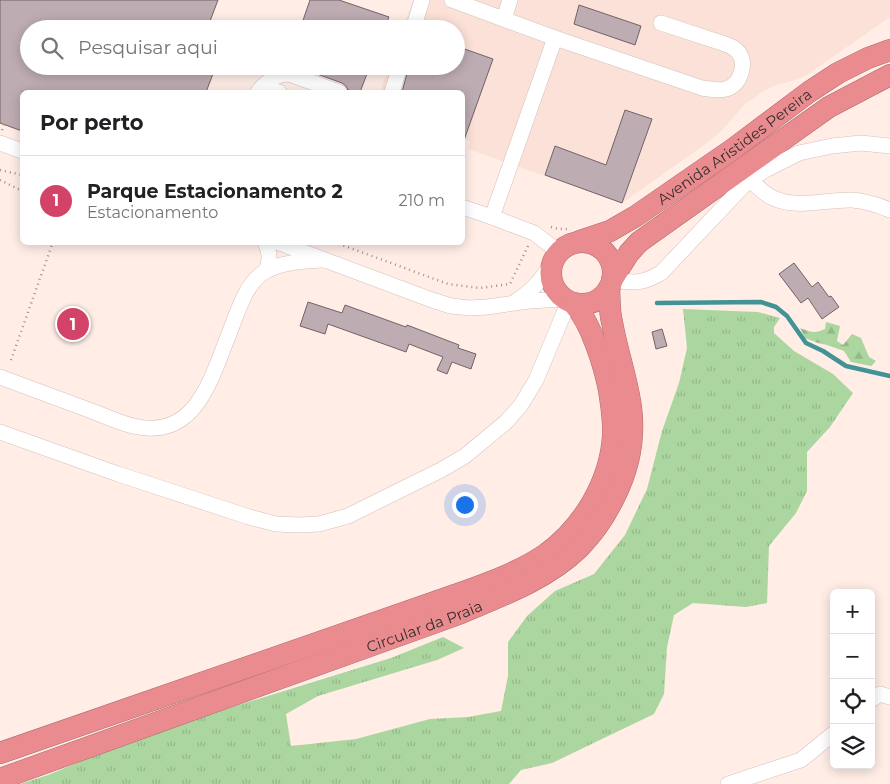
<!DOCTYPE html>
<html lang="pt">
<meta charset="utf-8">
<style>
body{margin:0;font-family:Montserrat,sans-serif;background:#f6f6f6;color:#202124}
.controls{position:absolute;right:15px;bottom:15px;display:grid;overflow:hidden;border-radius:8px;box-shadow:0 2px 12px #0003}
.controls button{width:45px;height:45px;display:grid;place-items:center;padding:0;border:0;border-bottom:1px solid #e0e0e0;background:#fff;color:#202124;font:25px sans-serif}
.you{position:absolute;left:464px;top:504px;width:18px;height:18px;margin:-12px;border:4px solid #fff;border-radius:50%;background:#1a73e8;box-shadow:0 0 0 8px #1a73e833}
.badge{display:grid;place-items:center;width:32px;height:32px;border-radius:50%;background:#d24367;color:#fff;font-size:16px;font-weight:700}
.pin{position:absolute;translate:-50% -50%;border:2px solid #fff;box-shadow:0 1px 5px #0006}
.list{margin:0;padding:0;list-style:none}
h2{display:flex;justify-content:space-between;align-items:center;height:65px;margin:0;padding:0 20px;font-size:21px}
h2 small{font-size:16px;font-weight:400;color:#757577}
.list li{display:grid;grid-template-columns:32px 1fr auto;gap:15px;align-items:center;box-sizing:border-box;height:90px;padding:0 20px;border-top:1px solid #e0e0e0}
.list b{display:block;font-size:19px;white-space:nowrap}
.list p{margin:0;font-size:16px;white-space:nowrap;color:#757577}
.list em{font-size:16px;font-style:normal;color:#757577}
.icon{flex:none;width:28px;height:28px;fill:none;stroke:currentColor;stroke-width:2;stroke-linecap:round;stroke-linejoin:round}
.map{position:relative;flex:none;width:890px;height:784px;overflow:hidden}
.search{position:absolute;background:#fff;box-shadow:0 2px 12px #0003;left:20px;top:20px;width:445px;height:55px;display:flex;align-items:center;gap:12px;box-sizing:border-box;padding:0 18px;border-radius:28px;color:#757577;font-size:19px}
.panel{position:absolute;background:#fff;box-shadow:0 2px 12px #0003;left:20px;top:90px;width:445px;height:155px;border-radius:8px}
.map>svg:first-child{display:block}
.built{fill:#fbe1d7}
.grass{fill:url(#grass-tufts)}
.forest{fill:url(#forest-firs)}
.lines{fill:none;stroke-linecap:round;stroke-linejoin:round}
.stream{stroke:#419396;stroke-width:4.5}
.building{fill:#bdacb2;stroke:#726369}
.minor-casing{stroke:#d2c1bb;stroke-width:16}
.highway-casing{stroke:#ab6b6d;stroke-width:22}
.path{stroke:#9e928d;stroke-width:2.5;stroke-dasharray:1 4;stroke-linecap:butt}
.minor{stroke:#fff;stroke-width:15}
.highway{stroke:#ea8b90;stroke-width:21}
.labels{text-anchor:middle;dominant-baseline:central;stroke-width:4;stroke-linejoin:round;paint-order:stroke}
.street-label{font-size:15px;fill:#352f2c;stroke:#fff}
</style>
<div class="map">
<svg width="890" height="784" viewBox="0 0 890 784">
<defs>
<pattern id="grass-tufts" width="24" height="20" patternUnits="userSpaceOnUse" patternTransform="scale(1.25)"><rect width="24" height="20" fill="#abd69f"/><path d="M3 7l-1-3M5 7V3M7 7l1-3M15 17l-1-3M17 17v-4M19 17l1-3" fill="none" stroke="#94b889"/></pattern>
<pattern id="forest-firs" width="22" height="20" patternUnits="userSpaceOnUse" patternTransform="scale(1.25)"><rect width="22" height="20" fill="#abd69f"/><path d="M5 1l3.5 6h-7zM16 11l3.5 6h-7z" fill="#94b889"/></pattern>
</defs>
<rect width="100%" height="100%" fill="#ffede6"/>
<polygon class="built" points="413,0 890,0 890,17 808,74 798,79 774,86 764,91 745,104 725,127 711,140 622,203 468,149 470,141 463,138 462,92 380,92 389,66 456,66 456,29 403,29"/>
<polygon class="grass" points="683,309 758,312 780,318 774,327 774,333 794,351 833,374 853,393 830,427 807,452 807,491 796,513 769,546 767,603 746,607 693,603 674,615 667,647 664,694 654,714 552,763 521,770 509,784 20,784 48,775 157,730 391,658 443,637 464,648 437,660 318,696 286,714 291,746 356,739 430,719 468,717 501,711 508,676 508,642 527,616 555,591 594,574 625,535 647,489 662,431 679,383 687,348"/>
<path class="forest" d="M 826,322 L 840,326 L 837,341 L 843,345 L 852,334 L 861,338 L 869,357 L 876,361 L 871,366 L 851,362 L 844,351 L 827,345 L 818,343 L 805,338 L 800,328 C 810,332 815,334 825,329 Z"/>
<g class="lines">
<polyline class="stream" points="657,303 761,302 776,307 787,316 806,343 823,351 846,366 890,376"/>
</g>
<g class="building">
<polygon points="0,0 218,0 207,29 29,29 29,66 216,66 206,92 22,92 22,131 0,123"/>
<polygon points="310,0 339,0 389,17 384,29 300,29"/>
<polygon points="579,5 641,26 635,45 574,24"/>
<polygon points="456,46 493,59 464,140 462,140 462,92 402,92 409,66 456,66"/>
<polygon points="295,66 370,66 360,92 355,92 348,90 346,86 342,83"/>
<polygon points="625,110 652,119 622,203 545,175 555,146 606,165"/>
<polygon points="794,263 812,287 818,282 829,297 831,296 839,307 822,319 808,298 801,303 779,274"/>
<polygon points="308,302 342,313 345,305 406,327 407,325 459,345 458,348 476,354 471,369 452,362 447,374 437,370 443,357 409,344 406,352 328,324 325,334 300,326"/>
<polygon points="662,329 667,346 656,349 652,332"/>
</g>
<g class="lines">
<g class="minor-casing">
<g id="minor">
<path d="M 452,0 L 555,38 L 702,88 C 709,89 718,91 726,89 C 740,85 747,65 739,53 C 735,47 728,45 722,43 L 661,23"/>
<polyline points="504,19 510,0"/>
<polyline points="413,29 422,0"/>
<polyline points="262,87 279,92"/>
<path d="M 258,92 C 266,82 275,74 289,74 L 339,92"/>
<polyline points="392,92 400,66"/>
<polyline points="0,143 22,151"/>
<path d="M 750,180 C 757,186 763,193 771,197 C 796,210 826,199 852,200 C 866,201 878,205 890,210"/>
<polyline points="462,207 492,217 534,233 559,252"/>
<polyline points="492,217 555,38"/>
<path d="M 265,242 C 270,252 270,259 267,270"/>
<polyline points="277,242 325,260 432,300 451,306 470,308 487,307 529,301 564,299"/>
<path d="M 612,280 C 634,283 642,284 661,273 L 746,183 L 765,170 L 799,153 L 832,146 L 861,143 L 890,146"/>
<path d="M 516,301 C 533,290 540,281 551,265"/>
<path d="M 0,377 C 30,388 60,399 89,410 C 108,417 128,427 147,428 C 189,431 206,393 219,360 C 224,346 230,332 235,318 C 241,303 247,286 260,275 C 276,262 305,261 325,260"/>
<polyline points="0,432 118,474 249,517 276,524 299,525 319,524 348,516 441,470 465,456 506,422 521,405 536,380 569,301"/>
<polyline points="871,700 880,694 890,697"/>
<polyline points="728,784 801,760 834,733"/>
</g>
</g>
<g class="highway-casing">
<g id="highway">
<path id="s1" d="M 580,241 L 610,231 L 636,216 L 733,149 L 809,92 L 838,73 L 868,58 L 890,50"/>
<circle cx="582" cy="273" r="31"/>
<polyline points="612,280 629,253 639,242 829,107 890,75"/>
<path d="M 0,753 L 435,602 C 471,589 514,576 546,554 C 583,527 610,482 613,436 C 614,420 611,405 609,390 C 604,365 591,322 573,303"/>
<path id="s2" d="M 0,779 L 456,615 C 498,597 545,581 579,548 C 594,533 606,515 615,496 C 629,468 635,438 631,407 C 627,378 617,351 612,322 C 609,311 610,299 609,288"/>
</g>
</g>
<g class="path">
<polyline points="2,130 4,124"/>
<polyline points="0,170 22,175"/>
<polyline points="0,180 22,191"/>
<polyline points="551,227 559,229 567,229"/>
<polyline points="334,242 448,284 480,288 510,284 528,246"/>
<polyline points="11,360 53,242"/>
</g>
<use href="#minor" class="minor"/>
<use href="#highway" class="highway"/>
</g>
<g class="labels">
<g class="street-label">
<text stroke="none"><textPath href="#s1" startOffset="182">Avenida Aristides Pereira</textPath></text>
<text stroke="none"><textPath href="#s2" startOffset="451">Circular da Praia</textPath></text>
</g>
</g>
</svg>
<div class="controls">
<button>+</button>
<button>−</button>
<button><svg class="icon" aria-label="locate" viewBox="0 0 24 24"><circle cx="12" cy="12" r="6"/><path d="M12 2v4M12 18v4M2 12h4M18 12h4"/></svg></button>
<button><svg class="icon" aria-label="layers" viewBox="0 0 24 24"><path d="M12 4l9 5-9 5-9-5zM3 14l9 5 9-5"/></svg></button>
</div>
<div class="you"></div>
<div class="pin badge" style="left:73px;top:324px">1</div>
<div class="search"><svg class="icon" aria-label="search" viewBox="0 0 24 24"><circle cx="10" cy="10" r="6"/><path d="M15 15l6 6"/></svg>Pesquisar aqui</div>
<section class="panel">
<h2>Por perto<small></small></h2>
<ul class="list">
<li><span class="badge">1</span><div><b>Parque Estacionamento 2</b><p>Estacionamento</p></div><em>210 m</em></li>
</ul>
</section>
</div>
